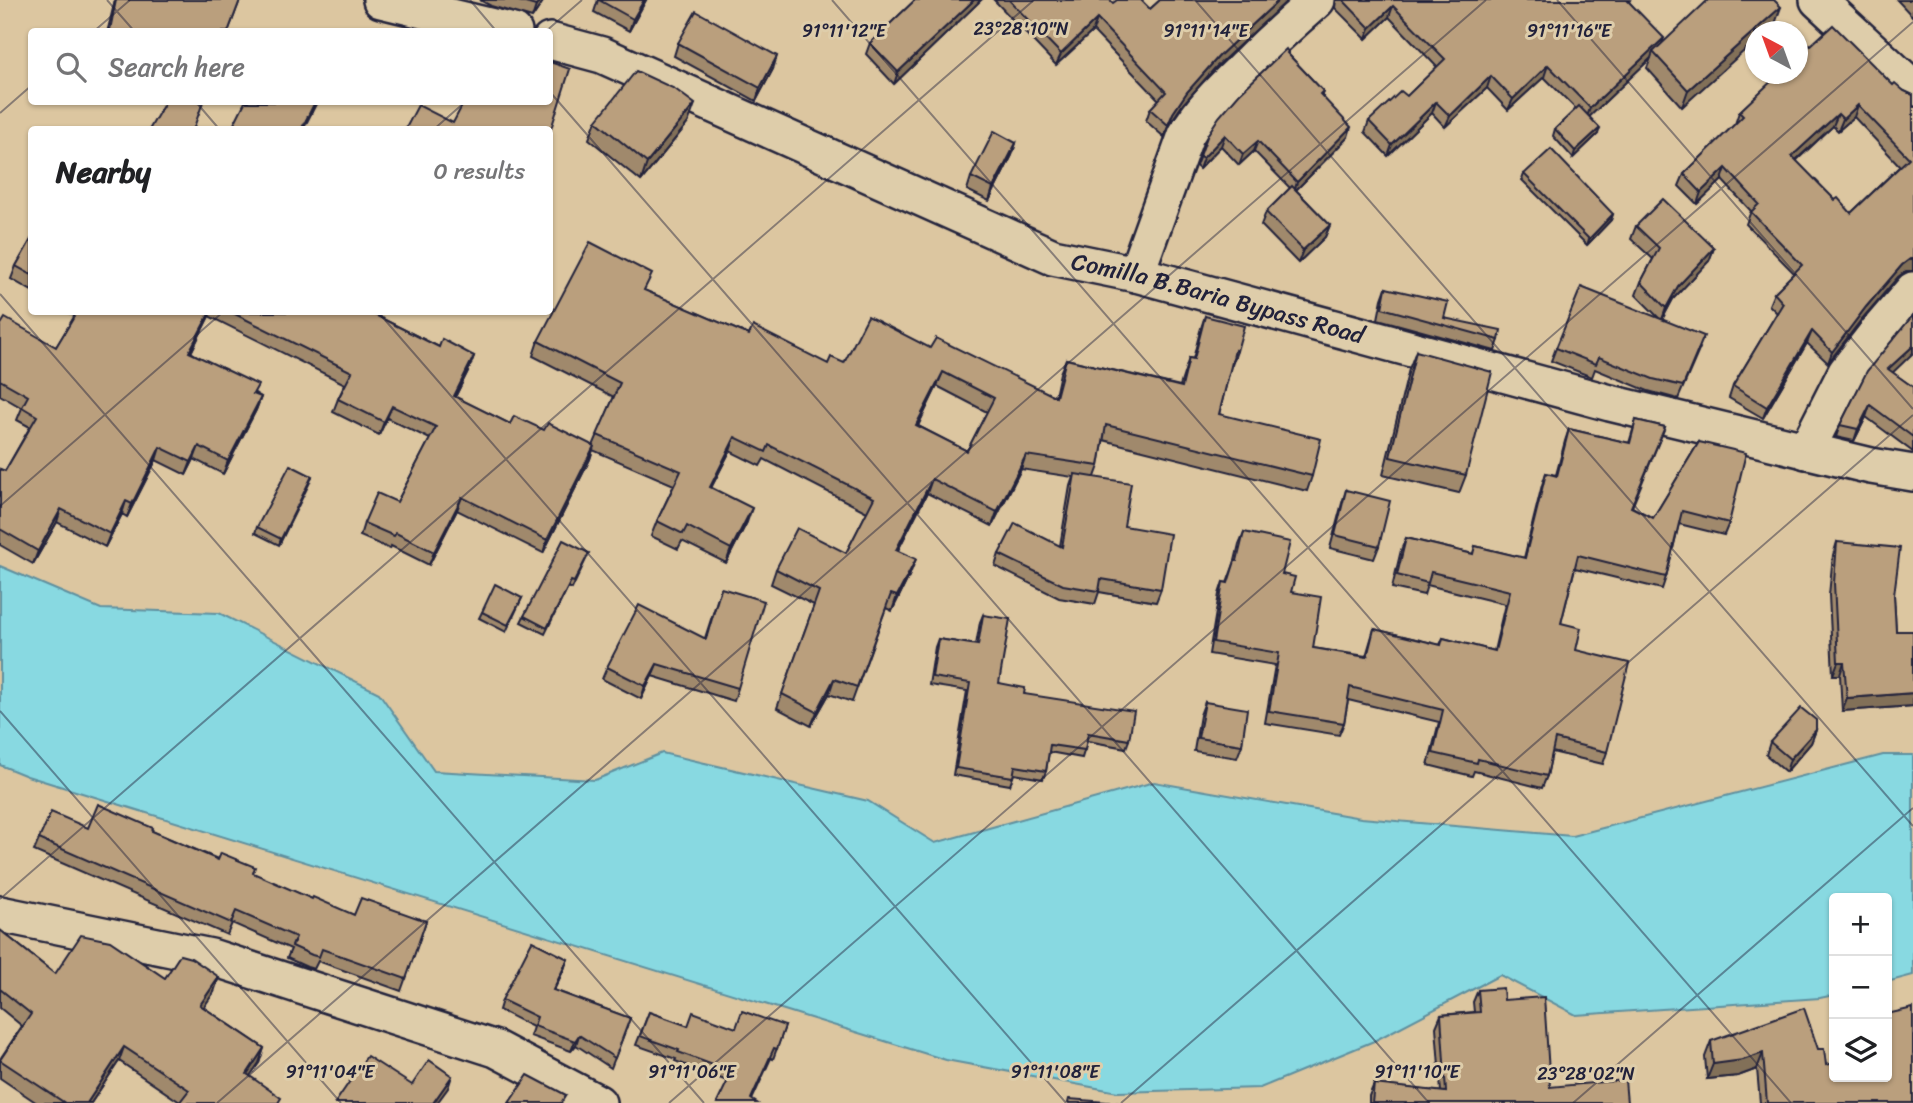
<!DOCTYPE html>
<meta charset="utf-8">
<style>
body{margin:0;font-family:Sriracha,sans-serif;background:#f6f6f6;color:#202124}
.controls{position:absolute;right:21px;bottom:21px;display:grid;overflow:hidden;border-radius:7px;box-shadow:0 2px 5px #0004}
.controls button{width:63px;height:63px;display:grid;place-items:center;padding:0;border:0;border-bottom:2px solid #e0e0e0;background:#fff;color:#202124;font:35px sans-serif}
.compass{position:absolute;left:1745px;top:21px;width:63px;height:63px;border-radius:50%;background:#fff;box-shadow:0 2px 5px #0004;rotate:319deg}
.list{margin:0;padding:0;list-style:none}
h2{display:flex;justify-content:space-between;align-items:center;height:91px;margin:0;padding:0 28px;font-size:30px}
h2 small{font-size:23px;font-weight:400;color:#757577}
.icon{flex:none;width:38px;height:38px;fill:none;stroke:currentColor;stroke-width:2;stroke-linecap:round;stroke-linejoin:round}
.map{position:relative;flex:none;width:1913px;height:1103px;overflow:hidden}
.search{position:absolute;background:#fff;box-shadow:0 2px 5px #0004;left:28px;top:28px;width:525px;height:77px;display:flex;align-items:center;gap:18px;box-sizing:border-box;padding:0 24px;border-radius:7px;color:#757577;font-size:26px}
.panel{position:absolute;background:#fff;box-shadow:0 2px 5px #0004;left:28px;top:126px;width:525px;height:189px;border-radius:7px}
.map>svg:first-child{display:block}
.water{fill:#88d9e1;stroke:#5f909f;stroke-width:2}
.lines{fill:none;stroke-linecap:round;stroke-linejoin:round}
.minor-casing{stroke:#22223b;stroke-width:40}
.minor{stroke:#decdaa;stroke-width:35}
.wall{fill:#a0896c;stroke:#22223b;stroke-width:2;fill-rule:evenodd}
.shaded-wall{fill:#826f58;stroke:#22223b;stroke-width:2}
.building{fill:#ba9f7d;stroke:#22223b;stroke-width:2;fill-rule:evenodd}
.ticks{fill:none;stroke:#22223b;stroke-width:2;stroke-opacity:0.45}
.labels{text-anchor:middle;dominant-baseline:central;stroke-width:6;stroke-linejoin:round;paint-order:stroke}
.street-label{font-size:24px;fill:#22223b;stroke:#decdaa}
.ticks-label{font-size:18px;text-anchor:middle;fill:#22223b;stroke:#decdaa;stroke-width:6;stroke-linejoin:round;paint-order:stroke}
</style>
<div class="map">
<svg width="1913" height="1103" viewBox="0 0 1913 1103">
<rect width="100%" height="100%" fill="#dcc6a0"/>
<filter id="ink" filterUnits="userSpaceOnUse"><feTurbulence type="fractalNoise" baseFrequency=".0143" numOctaves="2"/><feDisplacementMap in="SourceGraphic" scale="14" xChannelSelector="R" yChannelSelector="G"/><feConvolveMatrix kernelMatrix="1 2 1 2 8 2 1 2 1" color-interpolation-filters="sRGB"/></filter>
<g filter="url(#ink)">
<polygon class="water" points="0,566 101,609 219,613 379,693 434,771 595,780 662,753 868,801 935,843 1154,782 1361,818 1572,836 1883,755 1913,755 1913,975 1887,982 1887,898 1834,898 1834,995 1820,998 1576,1015 1500,975 1374,1041 1260,1088 1118,1092 946,1060 27,776 0,765"/>
<g class="lines">
<g class="minor-casing">
<g id="minor">
<polyline points="381,0 514,32"/>
<polyline points="1818,0 1913,88"/>
<path id="s1" d="M 550,41 L 602,55 L 1053,257 L 1136,274 L 1610,403 L 1871,466 L 1913,473"/>
<path d="M 1136,274 L 1186,135 C 1202,107 1223,88 1246,66 C 1269,43 1293,21 1317,0"/>
<polyline points="1806,451 1846,372 1878,331 1913,290"/>
<polyline points="0,914 211,957 496,1049 598,1103"/>
</g>
</g>
<use href="#minor" class="minor"/>
</g>
<g class="wall">
<polygon points="115,0 240,0 228,32 108,29"/>
<polygon points="480,0 544,0 532,18 491,6"/>
<polygon points="598,0 646,0 629,31 594,12"/>
<polygon points="915,0 981,0 894,84 866,54 870,43"/>
<polygon points="994,0 1110,0 1113,3 1150,9 1160,0 1288,0 1215,68 1183,104 1169,125 1164,137 1146,121 1150,109 1159,100 1093,31 1056,65"/>
<polygon points="1336,0 1630,0 1629,2 1662,43 1775,24 1766,32 1755,32 1682,107 1647,68 1651,58 1589,117 1598,134 1573,158 1553,136 1555,129 1576,109 1544,77 1508,110 1487,88 1445,127 1432,113 1388,156 1365,132 1369,121 1407,96 1437,67 1389,17 1366,39 1335,8"/>
<polygon points="1897,0 1913,0 1913,17"/>
<polygon points="678,43 773,69 756,101 674,56"/>
<path d="M 1811,45 L 1913,95 L 1906,271 L 1898,277 L 1862,319 L 1828,363 L 1807,343 L 1763,418 L 1729,398 L 1733,386 L 1777,313 L 1769,305 L 1774,293 L 1794,273 L 1746,224 L 1751,211 L 1722,180 L 1697,204 L 1679,186 L 1684,174 L 1735,124 L 1739,112 ZM 1854,117 L 1900,166 L 1851,213 L 1835,200 L 1796,161 L 1833,126 L 1838,131 Z"/>
<polygon points="1288,52 1288,54 1323,91 1322,95 1348,137 1296,190 1330,225 1325,237 1298,263 1261,225 1266,212 1290,188 1254,151 1239,165 1221,146 1199,169 1196,166 1208,134"/>
<polygon points="596,121 688,123 641,181 589,139"/>
<polygon points="1016,143 1012,155 989,201 967,190 971,177"/>
<polygon points="1524,174 1613,214 1611,220 1587,245 1522,180"/>
<polygon points="1636,226 1714,248 1709,261 1673,299 1662,319 1700,348 1678,399 1648,391 1595,369 1592,377 1551,361 1556,348 1659,318 1636,295 1641,282 1653,259 1631,239"/>
<polygon points="32,238 32,291 11,279 16,266"/>
<polygon points="1386,288 1444,318 1499,340 1495,351 1378,319 1382,299"/>
<path d="M 646,291 L 749,335 L 828,364 L 844,363 L 930,348 L 1055,396 L 1060,373 L 1066,359 L 1180,386 L 1189,358 L 1193,359 L 1200,331 L 1205,316 L 1237,351 L 1232,365 L 1231,365 L 1219,414 L 1312,476 L 1307,491 L 1103,440 L 1099,466 L 1095,477 L 1161,589 L 1156,602 L 1099,592 L 1095,604 L 1059,598 L 995,566 L 999,554 L 1060,546 L 1070,486 L 1073,477 L 1021,469 L 992,526 L 927,493 L 898,550 L 910,574 L 892,611 L 886,608 L 852,702 L 829,694 L 811,726 L 777,708 L 814,605 L 771,584 L 776,569 L 846,553 L 867,512 L 764,459 L 760,466 L 730,451 L 711,488 L 747,522 L 726,563 L 682,541 L 678,549 L 651,536 L 657,521 L 674,485 L 593,450 L 590,459 L 543,553 L 457,510 L 429,565 L 391,546 L 390,549 L 360,536 L 364,523 L 397,502 L 430,439 L 387,418 L 379,435 L 333,412 L 338,399 L 345,384 L 209,316 L 191,352 L 261,397 L 256,410 L 223,474 L 194,459 L 186,475 L 156,460 L 127,517 L 122,514 L 105,547 L 57,522 L 33,564 L 0,545 L 0,469 L 5,471 L 30,427 L 17,420 L 22,408 L 0,395 L 0,326 L 56,347 L 75,316 L 67,312 L 369,312 L 439,347 L 474,356 L 469,369 L 455,397 L 510,424 L 544,430 L 593,446 L 614,397 L 533,356 L 538,341 ZM 937,386 L 987,412 L 967,451 L 918,426 Z"/>
<polygon points="1416,351 1466,475 1459,493 1383,475 1409,369"/>
<polygon points="1893,373 1913,387 1913,452 1866,417 1854,441 1836,437 1840,425"/>
<polygon points="1636,420 1665,427 1632,507 1653,518 1699,442 1729,523 1724,535 1679,524 1666,577 1662,589 1575,568 1561,623 1576,650 1607,752 1603,764 1552,752 1547,776 1542,788 1474,771 1472,776 1428,765 1439,722 1348,700 1344,723 1339,735 1265,723 1275,665 1209,654 1219,594 1223,582 1227,583 1235,561 1239,544 1244,532 1282,574 1291,592 1313,648 1366,656 1374,629 1440,645 1443,638 1494,651 1505,604 1427,585 1424,595 1392,588 1401,550 1406,538 1473,554 1475,546 1524,558 1542,485 1546,473 1556,475 1565,441 1569,429 1629,443"/>
<polygon points="312,476 279,545 255,533 257,527"/>
<polygon points="1346,490 1379,546 1374,559 1330,548 1342,503"/>
<polygon points="1837,542 1894,595 1896,631 1913,631 1913,706 1842,711 1840,675 1833,675 1829,595 1833,555"/>
<polygon points="589,553 572,589 568,587 545,634 521,622 524,616"/>
<polygon points="721,588 738,688 734,701 652,676 641,699 602,679 607,667 705,638"/>
<polygon points="522,598 506,632 479,618 482,612"/>
<polygon points="983,615 999,683 1129,740 1126,748 1087,741 1082,758 1049,752 1046,771 1043,779 1014,774 1010,785 953,775 967,691 929,685 935,647 938,639 976,645 980,622"/>
<polygon points="1205,702 1242,745 1237,758 1194,751 1200,715"/>
<polygon points="1816,730 1811,743 1786,772 1766,755 1770,742"/>
<polygon points="88,828 152,831 312,899 354,915 426,921 401,991 318,961 314,969 307,967 287,958 291,949 232,923 227,935 34,851 39,839"/>
<polygon points="0,930 55,974 165,978 214,992 203,1007 264,1048 259,1063 180,1102 119,1061 91,1103 37,1103 0,1078 0,1059 22,1026 0,1008"/>
<polygon points="564,969 554,990 630,1018 611,1068 576,1045 571,1051 530,1036 533,1027 499,1010 502,1000"/>
<polygon points="1478,990 1504,1000 1550,1087 1627,1103 1369,1103 1369,1096 1374,1084 1441,1092 1436,1027 1441,1015 1474,1012 1473,1002"/>
<polygon points="649,1012 688,1026 736,1028 785,1026 773,1059 771,1058 752,1100 727,1081 675,1061 676,1059 636,1045"/>
<polygon points="1887,1014 1913,1103 1760,1103 1757,1069 1738,1076 1707,1079 1705,1057 1711,1041 1818,1049 1826,1065 1887,1077"/>
</g>
<g class="shaded-wall">
<polygon points="540,0 544,0 532,18 536,6"/>
<polygon points="644,0 646,0 629,31 633,19"/>
<polygon points="974,0 981,0 894,84 898,72"/>
<polygon points="1279,0 1288,0 1215,68 1183,104 1169,125 1164,137 1173,113 1187,92 1219,56"/>
<polygon points="1393,6 1389,17 1366,39 1370,28"/>
<polygon points="1781,7 1775,24 1766,32 1755,32 1755,41 1682,107 1688,90"/>
<polygon points="1097,19 1093,31 1056,65 1061,54"/>
<polygon points="1664,38 1660,49 1653,52 1651,58 1586,120 1590,108"/>
<polygon points="777,56 773,69 756,101 760,88"/>
<polygon points="1548,65 1544,77 1508,110 1513,99"/>
<polygon points="1491,76 1487,88 1445,127 1450,116"/>
<polygon points="315,102 317,102 303,130 301,130"/>
<polygon points="1436,102 1432,113 1388,156 1392,145"/>
<polygon points="695,104 688,123 641,181 647,163"/>
<polygon points="1858,105 1854,117 1838,131 1843,119"/>
<polygon points="1838,114 1833,126 1787,168 1792,156"/>
<polygon points="1351,127 1348,137 1294,192 1297,182"/>
<polygon points="1600,128 1598,134 1573,158 1575,151"/>
<polygon points="1225,135 1221,146 1199,169 1203,158"/>
<polygon points="1258,141 1254,151 1239,165 1243,154"/>
<polygon points="1016,143 1012,155 989,201 993,188"/>
<polygon points="1726,168 1722,180 1697,204 1701,192"/>
<polygon points="1613,214 1611,220 1587,245 1589,239"/>
<polygon points="1330,225 1325,237 1298,263 1303,250"/>
<polygon points="1714,248 1709,261 1673,299 1662,320 1666,308 1678,286"/>
<polygon points="1910,259 1913,259 1913,271 1906,271 1898,277 1862,319 1828,363 1832,352 1866,307 1902,265"/>
<polygon points="210,312 211,312 209,316 185,365 189,352"/>
<polygon points="1812,331 1807,343 1763,418 1767,407"/>
<polygon points="1913,346 1913,353 1884,381 1888,369"/>
<polygon points="474,356 469,369 449,409 454,396"/>
<polygon points="943,372 937,386 911,439 916,425"/>
<polygon points="261,397 256,410 223,474 228,461"/>
<polygon points="1870,405 1866,417 1854,441 1858,429"/>
<polygon points="392,406 387,418 379,435 384,422"/>
<polygon points="735,437 730,451 704,501 710,487"/>
<polygon points="199,446 194,459 186,475 191,462"/>
<polygon points="594,446 590,459 543,553 547,540"/>
<polygon points="160,447 156,460 127,517 132,504"/>
<polygon points="1026,455 1021,469 992,526 997,512"/>
<polygon points="312,476 310,482 279,545 281,539"/>
<polygon points="932,479 927,493 891,564 896,550"/>
<polygon points="462,497 457,510 429,565 434,552"/>
<polygon points="126,501 122,514 105,547 110,534"/>
<polygon points="752,508 747,522 726,563 731,549"/>
<polygon points="61,509 57,522 33,564 38,551"/>
<polygon points="916,559 910,574 892,611 897,596"/>
<polygon points="1838,662 1844,662 1840,675 1833,675"/>
<polygon points="657,664 652,676 641,699 645,686"/>
<polygon points="834,679 829,694 811,726 817,712"/>
<polygon points="1913,693 1913,706 1842,711 1847,698"/>
<polygon points="1816,730 1811,743 1786,772 1790,759"/>
<polygon points="568,959 564,969 549,1000 553,990"/>
<polygon points="219,977 214,992 195,1020 200,1005"/>
<polygon points="579,1035 576,1045 571,1051 575,1041"/>
<polygon points="124,1047 119,1061 91,1103 87,1103"/>
<polygon points="264,1048 259,1063 241,1089 247,1074"/>
<polygon points="1763,1053 1757,1069 1738,1076 1707,1079 1713,1064"/>
<polygon points="452,1076 448,1088 437,1103 433,1103"/>
</g>
<g class="building">
<polygon points="116,0 240,0 228,32 107,32 108,29 110,30"/>
<polygon points="515,0 540,0 536,6"/>
<polygon points="599,0 644,0 633,19"/>
<polygon points="915,0 974,0 898,72 870,43"/>
<polygon points="1009,0 1110,0 1113,3 1117,0 1141,0 1150,9 1160,0 1279,0 1219,56 1187,92 1173,113 1168,125 1150,109 1166,92 1097,19 1061,54"/>
<polygon points="1343,0 1629,0 1628,1 1664,38 1590,108 1548,65 1513,99 1491,76 1450,116 1436,102 1392,145 1369,121 1401,91 1407,96 1445,59 1393,6 1370,28"/>
<polygon points="1708,0 1774,0 1781,7 1688,90 1653,52"/>
<polygon points="696,11 777,56 760,88 678,43"/>
<path d="M 1833,25 L 1893,85 L 1895,83 L 1904,91 L 1913,95 L 1913,259 L 1910,259 L 1902,265 L 1866,307 L 1832,352 L 1812,331 L 1767,407 L 1733,386 L 1783,303 L 1774,293 L 1802,265 L 1751,212 L 1759,204 L 1726,168 L 1701,192 L 1684,174 L 1743,116 L 1739,112 L 1779,74 L 1797,74 L 1797,55 L 1810,44 L 1811,45 ZM 1858,105 L 1909,158 L 1851,213 L 1838,198 L 1835,200 L 1792,156 L 1838,114 L 1843,119 Z"/>
<polygon points="1286,49 1288,52 1287,53 1323,91 1320,94 1351,127 1297,182 1258,141 1243,154 1225,135 1203,158 1200,156 1208,134 1219,117 1239,94"/>
<polygon points="550,62 570,69 550,132 550,130 405,130 418,105 453,123 464,102 550,102"/>
<polygon points="636,71 675,89 695,104 647,163 596,121"/>
<polygon points="165,102 203,102 193,130 149,130"/>
<polygon points="245,102 315,102 301,130 231,130"/>
<polygon points="1579,106 1600,128 1575,151 1555,129"/>
<polygon points="994,131 1016,143 993,188 971,177"/>
<polygon points="1551,149 1613,214 1589,239 1524,174"/>
<polygon points="1292,186 1330,225 1303,250 1266,212"/>
<polygon points="1663,199 1714,248 1678,286 1666,308 1641,282 1659,248 1636,226"/>
<polygon points="32,238 32,275 16,266"/>
<path d="M 590,242 L 652,274 L 644,290 L 749,335 L 753,326 L 828,364 L 831,357 L 844,363 L 868,316 L 930,348 L 936,338 L 1056,397 L 1066,359 L 1182,387 L 1189,358 L 1194,359 L 1205,316 L 1244,326 L 1237,351 L 1235,350 L 1219,414 L 1321,439 L 1312,476 L 1106,425 L 1099,466 L 1026,455 L 997,512 L 932,479 L 896,550 L 916,559 L 897,596 L 891,594 L 857,687 L 834,679 L 817,712 L 782,694 L 819,591 L 776,569 L 797,528 L 846,553 L 874,498 L 769,445 L 766,452 L 735,437 L 710,487 L 752,508 L 731,549 L 687,526 L 683,534 L 657,521 L 681,471 L 597,435 L 620,383 L 538,341 ZM 943,372 L 994,398 L 967,451 L 916,425 Z"/>
<polygon points="1581,287 1704,336 1683,386 1653,379 1599,357 1596,364 1556,348"/>
<polygon points="1386,288 1448,302 1444,318 1501,330 1499,340 1382,308"/>
<polygon points="77,312 210,312 189,352 258,385 253,394 261,397 228,461 199,446 191,462 160,447 132,504 126,501 110,534 61,509 38,551 0,529 0,469 5,471 37,416 22,407 28,396 0,380 0,326 5,318 56,347"/>
<polygon points="231,312 369,312 439,347 442,339 474,356 454,396 510,424 514,416 544,430 548,423 594,446 547,540 462,497 434,552 396,533 394,536 364,523 377,493 397,502 436,427 392,406 384,422 338,399 352,372"/>
<polygon points="1913,315 1913,346 1888,369 1913,387 1913,437 1870,405 1858,429 1840,425 1867,371"/>
<polygon points="1416,351 1492,372 1466,475 1390,457"/>
<polygon points="1636,420 1665,427 1631,507 1653,518 1699,442 1746,453 1729,523 1682,511 1666,577 1578,555 1561,623 1581,628 1576,650 1629,663 1607,752 1555,739 1547,776 1478,759 1477,763 1433,753 1443,710 1350,687 1344,723 1269,711 1279,653 1213,642 1223,582 1228,583 1235,561 1237,561 1244,532 1290,542 1282,574 1295,577 1291,592 1321,597 1313,648 1367,657 1374,629 1441,645 1443,638 1495,651 1510,591 1431,572 1428,583 1397,575 1406,538 1473,554 1475,546 1525,558 1546,473 1557,476 1569,429 1630,443"/>
<polygon points="290,465 312,476 281,539 257,527"/>
<polygon points="1075,474 1131,483 1124,526 1170,534 1161,589 1101,579 1099,591 1063,585 999,554 1015,523 1062,547"/>
<polygon points="1346,490 1390,501 1379,546 1335,535"/>
<polygon points="563,540 589,553 574,582 571,581 547,628 524,616"/>
<polygon points="1837,542 1900,548 1894,595 1896,631 1913,631 1913,693 1847,698 1844,662 1838,662 1834,583"/>
<polygon points="495,584 522,598 508,625 482,612"/>
<polygon points="721,588 764,601 738,688 657,664 645,686 607,667 639,605 706,639"/>
<polygon points="983,615 1010,619 999,683 1025,688 1024,694 1134,711 1129,740 1088,733 1085,750 1050,745 1046,771 1015,766 1013,777 956,768 970,683 932,677 938,639 978,645"/>
<polygon points="1205,702 1247,709 1242,745 1198,738"/>
<polygon points="1801,708 1816,720 1816,730 1790,759 1770,742"/>
<polygon points="98,804 153,828 152,831 218,860 221,853 255,867 253,873 312,899 313,897 354,915 361,898 426,921 406,979 322,949 319,957 312,955 292,946 296,937 236,911 231,923 39,839 51,812 88,828"/>
<polygon points="0,930 55,974 81,935 110,941 165,978 180,955 191,958 219,977 200,1005 264,1048 247,1074 281,1098 278,1103 179,1103 189,1090 124,1047 87,1103 65,1103 0,1060 31,1014 0,989"/>
<polygon points="532,941 568,959 553,990 630,1018 615,1058 579,1035 575,1041 534,1026 537,1017 502,1000"/>
<polygon points="1503,988 1504,1000 1544,997 1550,1087 1625,1080 1627,1103 1372,1103 1374,1084 1446,1092 1441,1015 1480,1012 1478,990"/>
<polygon points="1804,1008 1818,1049 1824,1049 1826,1065 1834,1063 1834,1077 1887,1077 1888,1056 1887,1014 1913,1008 1913,1103 1767,1103 1763,1053 1743,1060 1713,1064 1711,1041"/>
<polygon points="742,1011 785,1026 777,1049 774,1048 751,1099 757,1103 717,1103 732,1072 678,1052 679,1050 640,1036 649,1012 688,1026 693,1012 736,1028"/>
<polygon points="367,1056 412,1085 429,1060 452,1076 433,1103 335,1103"/>
<polygon points="528,1075 566,1095 561,1103 509,1103"/>
<polygon points="1069,1099 1119,1103 1068,1103"/>
</g>
</g>
<path class="ticks" d="M 107,0 L 135,32M 470,0 L 497,32M 832,0 L 1791,1103M 1195,0 L 1913,826M 1557,0 L 1913,409M 93,32 L 130,0M 545,32 L 582,0M 550,92 L 1429,1103M 196,102 L 220,130M 0,113 L 32,85M 433,130 L 465,102M 0,294 L 704,1103M 378,312 L 1066,1103M 0,506 L 223,312M 0,711 L 341,1103M 0,899 L 1034,0M 217,1103 L 1486,0M 669,1103 L 1913,22M 1121,1103 L 1913,415M 1573,1103 L 1913,808"/>
<g class="labels">
<g class="street-label">
<text stroke="none"><textPath href="#s1" startOffset="718">Comilla B.Baria Bypass Road</textPath></text>
</g>
</g>
<g class="ticks-label">
<text x="1021" y="35">23°28'10"N</text>
<text x="844" y="37">91°11'12"E</text>
<text x="1206" y="37">91°11'14"E</text>
<text x="1569" y="37">91°11'16"E</text>
<text x="330" y="1078">91°11'04"E</text>
<text x="692" y="1078">91°11'06"E</text>
<text x="1055" y="1078">91°11'08"E</text>
<text x="1417" y="1078">91°11'10"E</text>
<text x="1586" y="1080">23°28'02"N</text>
</g>
</svg>
<div class="controls">
<button>+</button>
<button>−</button>
<button><svg class="icon" aria-label="layers" viewBox="0 0 24 24"><path d="M12 4l9 5-9 5-9-5zM3 14l9 5 9-5"/></svg></button>
</div>
<svg class="compass" viewBox="-18 -18 36 36"><path d="M0-13l5 13h-10z" fill="#e53935"/><path d="M0 13l5-13h-10z" fill="#757577"/></svg>
<div class="search"><svg class="icon" aria-label="search" viewBox="0 0 24 24"><circle cx="10" cy="10" r="6"/><path d="M15 15l6 6"/></svg>Search here</div>
<section class="panel">
<h2>Nearby<small>0 results</small></h2>
<ul class="list">
</ul>
</section>
</div>
